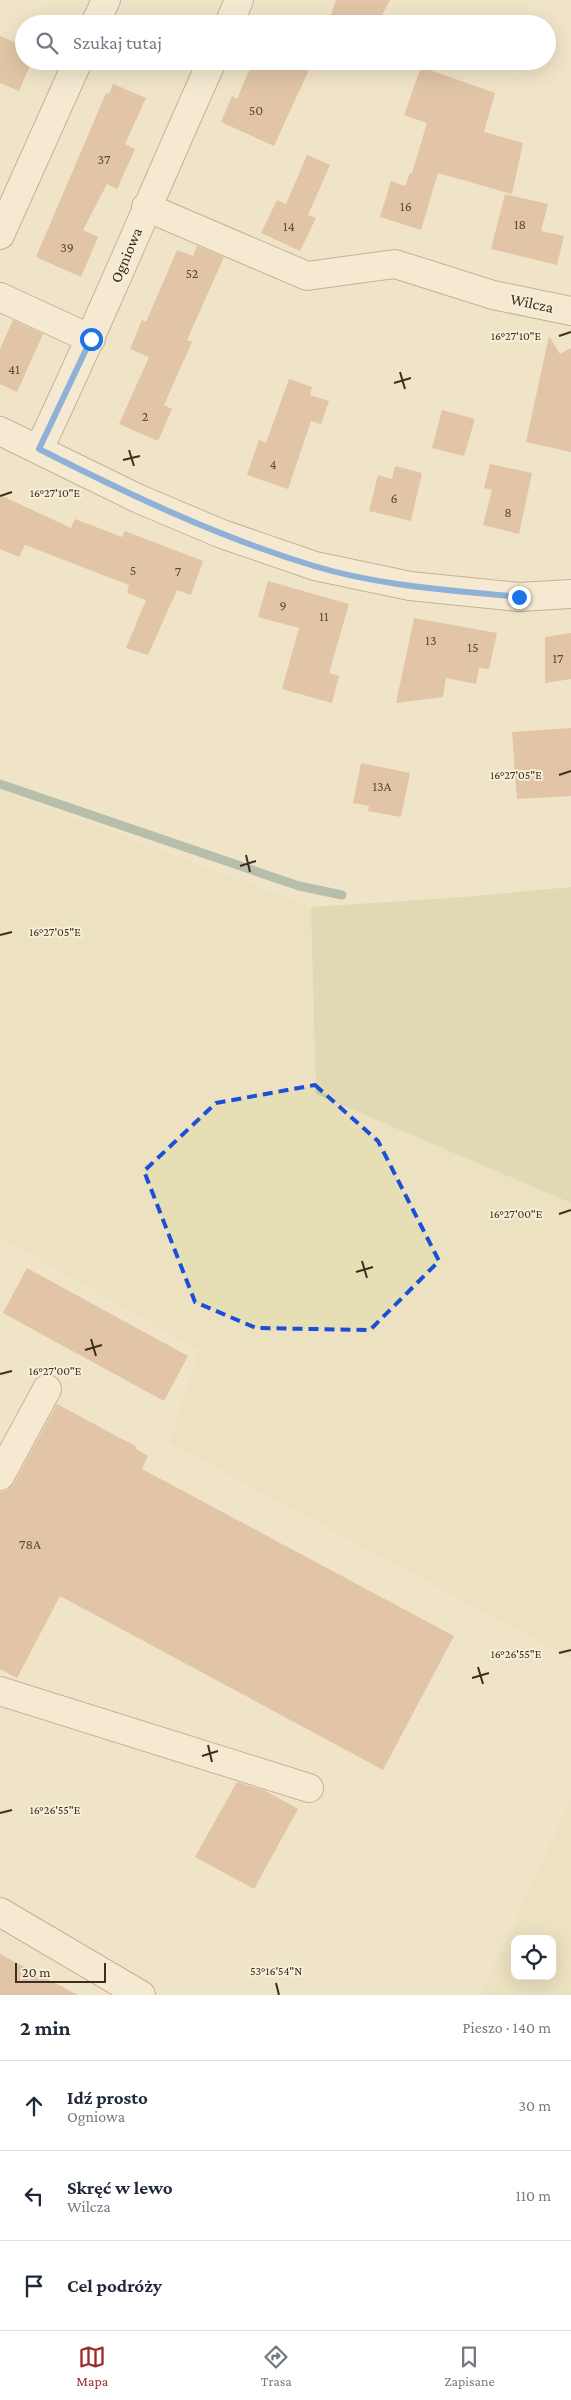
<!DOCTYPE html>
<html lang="pl">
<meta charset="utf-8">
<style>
body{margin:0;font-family:"Crimson Pro",serif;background:#f2f2f3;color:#1f2937}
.controls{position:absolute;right:15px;bottom:15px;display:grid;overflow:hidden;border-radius:10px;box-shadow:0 5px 20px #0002}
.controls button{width:45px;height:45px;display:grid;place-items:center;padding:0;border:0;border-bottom:1px solid #e0e1e3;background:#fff;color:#1f2937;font:25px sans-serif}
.scale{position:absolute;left:15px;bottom:12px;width:91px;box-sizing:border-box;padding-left:5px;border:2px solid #3d2e20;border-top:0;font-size:14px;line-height:18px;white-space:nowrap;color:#3d2e20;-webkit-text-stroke:4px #f7eed8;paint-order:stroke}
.stop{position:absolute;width:15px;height:15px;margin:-11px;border:4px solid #1a73e8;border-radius:50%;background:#fff}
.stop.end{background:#1a73e8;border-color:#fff;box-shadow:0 1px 5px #0008}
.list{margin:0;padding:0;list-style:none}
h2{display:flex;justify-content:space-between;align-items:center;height:65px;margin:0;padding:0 20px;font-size:21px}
h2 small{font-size:16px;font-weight:400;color:#747a83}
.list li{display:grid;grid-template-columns:32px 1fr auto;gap:15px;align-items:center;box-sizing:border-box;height:90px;padding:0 20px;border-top:1px solid #e0e1e3}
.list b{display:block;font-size:19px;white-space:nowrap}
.list p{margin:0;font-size:16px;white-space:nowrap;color:#747a83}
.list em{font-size:16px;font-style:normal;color:#747a83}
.icon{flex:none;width:28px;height:28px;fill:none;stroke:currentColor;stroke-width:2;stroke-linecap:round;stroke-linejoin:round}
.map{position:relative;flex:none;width:571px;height:1995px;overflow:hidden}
.search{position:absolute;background:#fff;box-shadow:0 5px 20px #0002;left:15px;right:15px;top:15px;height:55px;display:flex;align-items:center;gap:12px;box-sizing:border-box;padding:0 18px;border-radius:28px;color:#747a83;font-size:19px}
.sheet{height:335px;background:#fff}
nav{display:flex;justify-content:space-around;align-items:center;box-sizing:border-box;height:70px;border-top:1px solid #e0e1e3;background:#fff;font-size:14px;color:#747a83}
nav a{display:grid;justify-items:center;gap:2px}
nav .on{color:#9e2a2b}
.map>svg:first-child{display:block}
.farmland{fill:#e6deb5;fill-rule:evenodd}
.green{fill:#c9cf9b}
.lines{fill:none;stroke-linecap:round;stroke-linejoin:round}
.stream{stroke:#6f938a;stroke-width:9}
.building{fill:#cf9f7d}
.minor-casing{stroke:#8d765c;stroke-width:30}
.minor{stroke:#faf1dc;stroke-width:28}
.route{stroke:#1a73e8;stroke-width:6}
.marked{fill:none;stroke:#1d4ed8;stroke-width:4;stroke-dasharray:10 6;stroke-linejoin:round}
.ticks{fill:none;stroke:#3d2e20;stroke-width:2}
.labels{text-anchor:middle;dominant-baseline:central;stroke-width:4;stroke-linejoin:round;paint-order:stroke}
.number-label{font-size:14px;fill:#624a37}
.street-label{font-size:16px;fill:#3d2e20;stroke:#f7eed8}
.ticks-label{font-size:12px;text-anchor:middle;fill:#3d2e20;stroke:#f7eed8;stroke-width:4;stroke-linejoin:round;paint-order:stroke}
</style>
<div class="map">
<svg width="571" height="1995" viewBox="0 0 571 1995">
<rect width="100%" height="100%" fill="#f0e4c8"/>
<g class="farmland">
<polygon points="0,790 311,907 316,1094 571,1203 571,1659 170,1443 198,1350 0,1237"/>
<path d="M 571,1799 L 571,1995 L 481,1995 ZM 515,1939 L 552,1939 L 552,1976 L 515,1976 Z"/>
</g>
<polygon class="green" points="571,887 571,1203 316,1094 311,907 463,897"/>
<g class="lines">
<polyline class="stream" points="0,784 299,886 342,895"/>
</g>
<g class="building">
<polygon points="336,0 390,0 377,24 328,24"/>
<polygon points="0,36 24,46 24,61 32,61 19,91 0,83"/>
<polygon points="253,61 313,61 274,146 221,122 232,96 237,99"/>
<polygon points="421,67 495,93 484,132 523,143 512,194 438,173 421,230 380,217 391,181 405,186 410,173 412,173 427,123 404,115"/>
<polygon points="113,84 146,98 125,144 135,149 117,189 107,184 83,230 98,237 81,277 36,257 106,93 109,94"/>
<polygon points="307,155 330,165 308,215 316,218 300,251 261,233 277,200 286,204"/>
<polygon points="505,194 548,204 541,231 564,236 557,265 491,249"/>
<polygon points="197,246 224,257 187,340 192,342 164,405 172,409 158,441 119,424 149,357 130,349 142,320 146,322 177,250 193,256"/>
<polygon points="13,320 43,334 17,392 0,384 0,349"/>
<polygon points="549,336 560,354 571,348 571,452 526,442"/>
<polygon points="289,379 312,387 310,395 329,401 321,424 311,421 288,489 247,475 259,440 266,443"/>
<polygon points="442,410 475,419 464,456 432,448"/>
<polygon points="490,464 532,473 519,534 483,525 492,490 484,488"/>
<polygon points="395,466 422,473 411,521 369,511 378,475 392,479"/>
<polygon points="0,495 71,528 75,519 122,537 125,531 203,561 191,595 177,590 148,655 126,648 146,600 127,593 129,585 25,545 19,557 0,549"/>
<polygon points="268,581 349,604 329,673 339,676 332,703 282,689 299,628 258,617"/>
<polygon points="414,618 497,633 489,669 479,668 476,684 446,678 443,697 396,703"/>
<polygon points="571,633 571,679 545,683 545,637"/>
<polygon points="571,728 571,796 517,799 512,732"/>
<polygon points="361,763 410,773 401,817 368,811 369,806 353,803"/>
<polygon points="27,1268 188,1356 164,1401 3,1313"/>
<polygon points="57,1404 137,1447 136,1449 148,1456 142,1469 454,1636 383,1770 60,1596 17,1678 0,1669 0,1492 8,1490 14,1483"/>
<polygon points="237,1782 264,1790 298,1809 254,1889 195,1857"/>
<polygon points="0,1954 78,1995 0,1995"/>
</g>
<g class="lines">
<g class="minor-casing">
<g id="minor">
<polyline points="95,24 106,0"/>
<polyline points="229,24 239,0"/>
<polyline points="146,207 307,276 395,264 493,295 571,311"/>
<polyline points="0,235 78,61"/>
<polyline points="0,297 91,339"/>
<polyline points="0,431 139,499 222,534 315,566 410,586 519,597 571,594"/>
<path d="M 39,449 C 100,321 154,190 212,61"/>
<polyline points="0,1476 47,1389"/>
<polyline points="0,1691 309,1788"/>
<polyline points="0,1912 141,1995"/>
</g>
</g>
<use href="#minor" class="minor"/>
</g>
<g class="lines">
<path class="route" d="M 91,339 L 39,449 C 128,494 218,537 314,566 C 380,586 450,590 519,597"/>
</g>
<path d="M0 0H571V1995H0ZM 315,1085 L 378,1141 L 439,1261 L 370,1330 L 256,1328 L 195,1302 L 144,1171 L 216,1103 Z" fill="#f0e4c8" fill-opacity=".55" fill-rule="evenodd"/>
<path class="marked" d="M 315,1085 L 378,1141 L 439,1261 L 370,1330 L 256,1328 L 195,1302 L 144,1171 L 216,1103 Z"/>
<path class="ticks" d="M 559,336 L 571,332M 400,372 L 405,389M 394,383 L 411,378M 129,450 L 134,466M 123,460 L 140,456M 0,496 L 12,492M 559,775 L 571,771M 246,855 L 250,872M 240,866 L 256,861M 0,935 L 12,932M 559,1214 L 571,1210M 362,1261 L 367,1278M 356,1272 L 373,1267M 91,1339 L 96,1356M 85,1350 L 102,1345M 0,1374 L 12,1371M 559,1653 L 571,1650M 478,1667 L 483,1684M 472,1678 L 489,1673M 208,1745 L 212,1762M 202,1756 L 218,1751M 0,1813 L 12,1810M 276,1983 L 279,1995"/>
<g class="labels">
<g class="number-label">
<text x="256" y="110">50</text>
<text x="104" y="159">37</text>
<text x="406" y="206">16</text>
<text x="520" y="224">18</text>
<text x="289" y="226">14</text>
<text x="67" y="247">39</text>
<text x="192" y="273">52</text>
<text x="14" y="369">41</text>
<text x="145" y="416">2</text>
<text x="273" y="464">4</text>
<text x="394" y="498">6</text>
<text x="508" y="512">8</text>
<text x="133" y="570">5</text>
<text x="178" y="571">7</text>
<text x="283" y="605">9</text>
<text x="324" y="616">11</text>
<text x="431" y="640">13</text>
<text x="473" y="647">15</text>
<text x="558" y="658">17</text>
<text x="382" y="786">13A</text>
<text x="30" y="1544">78A</text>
</g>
<g class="street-label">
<text transform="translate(126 255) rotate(-67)">Ogniowa</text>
<text transform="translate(532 303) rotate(12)">Wilcza</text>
</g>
</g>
<g class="ticks-label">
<text x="516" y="340">16°27'10"E</text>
<text x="55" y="497">16°27'10"E</text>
<text x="516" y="779">16°27'05"E</text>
<text x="55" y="936">16°27'05"E</text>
<text x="516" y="1218">16°27'00"E</text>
<text x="55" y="1375">16°27'00"E</text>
<text x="516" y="1658">16°26'55"E</text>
<text x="55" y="1814">16°26'55"E</text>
<text x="276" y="1975">53°16'54"N</text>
</g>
</svg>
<div class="controls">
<button><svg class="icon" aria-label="locate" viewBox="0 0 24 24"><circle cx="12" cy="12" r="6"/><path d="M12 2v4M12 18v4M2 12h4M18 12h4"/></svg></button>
</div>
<div class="scale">20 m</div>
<div class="stop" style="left:91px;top:339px"></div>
<div class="stop end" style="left:519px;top:597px"></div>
<div class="search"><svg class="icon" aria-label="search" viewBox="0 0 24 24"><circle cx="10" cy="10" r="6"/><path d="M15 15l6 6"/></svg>Szukaj tutaj</div>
</div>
<section class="sheet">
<h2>2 min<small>Pieszo · 140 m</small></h2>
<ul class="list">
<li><svg class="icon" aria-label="ahead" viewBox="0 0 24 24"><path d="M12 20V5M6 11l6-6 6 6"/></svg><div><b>Idź prosto</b><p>Ogniowa</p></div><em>30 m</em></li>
<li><svg class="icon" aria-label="left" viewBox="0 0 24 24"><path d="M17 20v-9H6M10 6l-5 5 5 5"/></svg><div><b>Skręć w lewo</b><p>Wilcza</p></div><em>110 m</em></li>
<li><svg class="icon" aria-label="arrive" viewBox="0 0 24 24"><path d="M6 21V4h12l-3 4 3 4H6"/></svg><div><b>Cel podróży</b></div></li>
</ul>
</section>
<nav>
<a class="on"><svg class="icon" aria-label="map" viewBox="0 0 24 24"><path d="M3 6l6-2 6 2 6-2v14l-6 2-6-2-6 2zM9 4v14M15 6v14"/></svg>Mapa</a>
<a><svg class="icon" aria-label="directions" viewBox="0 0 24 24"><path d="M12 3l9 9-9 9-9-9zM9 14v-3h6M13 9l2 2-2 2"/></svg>Trasa</a>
<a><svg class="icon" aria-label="saved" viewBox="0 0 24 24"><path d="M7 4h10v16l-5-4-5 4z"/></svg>Zapisane</a>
</nav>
